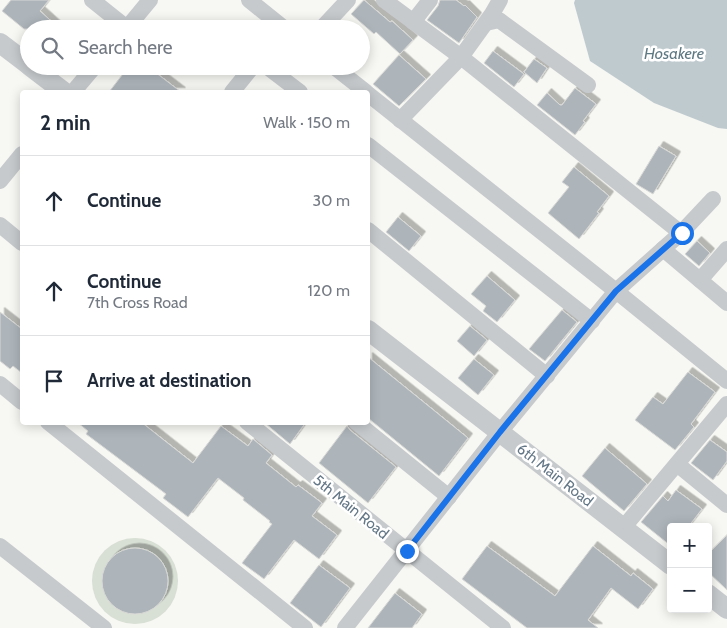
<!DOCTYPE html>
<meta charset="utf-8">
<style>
body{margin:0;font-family:Cabin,sans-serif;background:#f2f2f3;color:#1f2937}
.controls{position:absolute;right:15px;bottom:15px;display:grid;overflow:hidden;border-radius:5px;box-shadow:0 2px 12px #0003}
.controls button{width:45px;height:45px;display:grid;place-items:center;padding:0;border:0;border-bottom:1px solid #e0e1e3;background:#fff;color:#1f2937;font:25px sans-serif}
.stop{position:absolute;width:15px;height:15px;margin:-11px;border:4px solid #1a73e8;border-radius:50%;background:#fff}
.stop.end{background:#1a73e8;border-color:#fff;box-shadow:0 1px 5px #0008}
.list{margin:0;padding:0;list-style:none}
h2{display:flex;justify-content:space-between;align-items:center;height:65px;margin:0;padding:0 20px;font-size:21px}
h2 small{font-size:16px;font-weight:400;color:#747a83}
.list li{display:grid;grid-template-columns:32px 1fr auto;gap:15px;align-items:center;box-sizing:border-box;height:90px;padding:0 20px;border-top:1px solid #e0e1e3}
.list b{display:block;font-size:19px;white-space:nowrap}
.list p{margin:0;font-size:16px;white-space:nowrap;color:#747a83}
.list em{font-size:16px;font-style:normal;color:#747a83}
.icon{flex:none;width:28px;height:28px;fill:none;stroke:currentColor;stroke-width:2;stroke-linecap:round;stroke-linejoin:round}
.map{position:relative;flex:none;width:727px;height:628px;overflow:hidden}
.search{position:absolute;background:#fff;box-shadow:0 2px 12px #0003;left:20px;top:20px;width:350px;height:55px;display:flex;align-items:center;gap:12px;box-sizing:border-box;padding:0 18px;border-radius:28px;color:#747a83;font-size:19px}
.panel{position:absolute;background:#fff;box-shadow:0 2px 12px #0003;left:20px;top:90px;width:350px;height:335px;border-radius:5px}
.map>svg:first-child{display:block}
.green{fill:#d8dfd4}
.water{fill:#bfcacf}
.building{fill:#adb5bb;stroke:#d8d8d6;filter:url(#shadow)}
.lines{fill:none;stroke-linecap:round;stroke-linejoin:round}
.minor{stroke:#c6cacd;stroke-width:16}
.tertiary{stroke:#c6cacd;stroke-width:20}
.route{stroke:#1a73e8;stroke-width:6}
.labels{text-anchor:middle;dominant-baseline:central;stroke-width:5;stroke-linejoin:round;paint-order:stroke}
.street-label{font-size:15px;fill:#647787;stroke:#fff}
.water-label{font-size:16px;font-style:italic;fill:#5f7983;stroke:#fff}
</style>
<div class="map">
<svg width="727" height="628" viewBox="0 0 727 628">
<defs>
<filter id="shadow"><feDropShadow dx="4.5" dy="-4.5" stdDeviation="0" flood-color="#0004"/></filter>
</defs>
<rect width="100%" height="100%" fill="#f7f7f3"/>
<circle class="green" cx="135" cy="581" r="43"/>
<polygon class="water" points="575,0 727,0 727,129 718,128 654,103 590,61 574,3"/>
<g class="building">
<polygon points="11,0 49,0 40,11 60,29 24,29 2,11"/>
<polygon points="364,0 390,22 392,21 413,40 400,54 376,32 374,34 351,14"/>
<polygon points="440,0 456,0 464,6 465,5 477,17 459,43 427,20 438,6"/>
<polygon points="493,51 524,74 514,87 484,63"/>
<polygon points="399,55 426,79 399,106 373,84"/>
<polygon points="534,59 547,68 537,83 524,72"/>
<polygon points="129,66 147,66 181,92 109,92"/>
<polygon points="575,88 596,104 583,121 585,122 575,135 537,105 547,93 560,105 562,105"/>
<polygon points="659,146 676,156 653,194 636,184"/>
<polygon points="574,167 609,196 597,212 599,213 579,239 548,213 569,187 562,182"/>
<polygon points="398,217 421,236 409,251 386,232"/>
<polygon points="697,241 710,253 699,266 685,254"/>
<polygon points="487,276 515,300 497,322 483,311 486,306 471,294"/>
<polygon points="562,310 577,322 545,361 529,349"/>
<polygon points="0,312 22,329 22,373 13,366 10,369 0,361"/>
<polygon points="470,326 487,340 474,356 457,341"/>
<polygon points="368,357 468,438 439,476 368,418"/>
<polygon points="474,359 494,375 478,395 458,378"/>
<polygon points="688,372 715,392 691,424 694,427 675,450 635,420 653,397 663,404"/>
<polygon points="77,422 141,422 193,463 221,426 248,446 253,439 272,455 266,463 296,487 298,485 322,503 312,516 337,535 319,559 294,540 264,579 242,563 272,524 269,522 270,521 243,500 244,498 218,478 188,517 163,498 166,494 86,434 88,431"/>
<polygon points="266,422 306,422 290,444 265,423"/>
<polygon points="347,426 350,430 396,467 368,503 319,463"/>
<polygon points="710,440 727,452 727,461 713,480 691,463"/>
<polygon points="605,448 647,484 624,511 582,476"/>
<polygon points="676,490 702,509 688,527 671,527 671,546 641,522 663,496 668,501"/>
<polygon points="727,535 727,590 708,572 708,554"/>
<polygon points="487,546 555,596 593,546 631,576 633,573 653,589 638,609 611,588 588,620 598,628 527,628 462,579"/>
<circle cx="135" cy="581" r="33"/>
<polygon points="319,565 350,588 321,627 290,603"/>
<polygon points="395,593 422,614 412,628 368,628"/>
</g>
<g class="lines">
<g class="minor">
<polyline points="92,0 127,28"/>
<polyline points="249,0 285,29"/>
<polyline points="384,0 461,57 681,233"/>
<polyline points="413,22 430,0"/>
<polyline points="486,23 499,20 588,85"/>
<polyline points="126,29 150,0"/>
<polyline points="321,29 348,0"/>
<polyline points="266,66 300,92"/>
<polyline points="333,66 366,92"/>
<polyline points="73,92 95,66"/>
<polyline points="232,92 253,66"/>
<polyline points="368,94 616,291 727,381"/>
<polyline points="400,120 461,57 492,14 500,0"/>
<polyline points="368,145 592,321"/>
<polyline points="0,181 22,154"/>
<polyline points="0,225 22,243"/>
<polyline points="368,230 547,376"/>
<polyline points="663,249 727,303"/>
<polyline points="700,280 727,249"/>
<polyline points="0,384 22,402"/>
<polyline points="48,422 305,628"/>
<polyline points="247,422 503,628"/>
<polyline points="356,422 449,497"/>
<polyline points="677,464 727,505"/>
<polyline points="623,528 727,404"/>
<polyline points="0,546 104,628"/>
<polyline points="345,628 500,432 616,291 681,233 713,199"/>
</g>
<g class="tertiary">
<polyline points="0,43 29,65"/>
<polyline points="30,66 64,92"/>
<polyline points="368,330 671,565"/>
<polyline points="708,594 727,609"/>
</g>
</g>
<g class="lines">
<polyline class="route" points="407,551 500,432 616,291 682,233"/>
</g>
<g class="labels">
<g class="street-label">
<text transform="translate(555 475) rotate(38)">6th Main Road</text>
<text transform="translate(351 507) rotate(39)">5th Main Road</text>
</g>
<g class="water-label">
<text x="674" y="53">Hosakere</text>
</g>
</g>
</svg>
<div class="controls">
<button>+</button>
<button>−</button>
</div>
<div class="stop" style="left:682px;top:233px"></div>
<div class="stop end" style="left:407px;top:551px"></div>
<div class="search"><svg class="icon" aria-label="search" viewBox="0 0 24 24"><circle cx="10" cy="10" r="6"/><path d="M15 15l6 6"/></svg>Search here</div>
<section class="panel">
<h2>2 min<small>Walk · 150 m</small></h2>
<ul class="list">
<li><svg class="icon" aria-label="ahead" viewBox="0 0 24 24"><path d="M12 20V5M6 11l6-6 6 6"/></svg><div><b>Continue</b></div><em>30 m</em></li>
<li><svg class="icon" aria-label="ahead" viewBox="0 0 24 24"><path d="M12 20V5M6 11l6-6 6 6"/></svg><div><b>Continue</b><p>7th Cross Road</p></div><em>120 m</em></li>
<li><svg class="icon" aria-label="arrive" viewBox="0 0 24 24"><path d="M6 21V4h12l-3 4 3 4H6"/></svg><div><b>Arrive at destination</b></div></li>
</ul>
</section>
</div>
